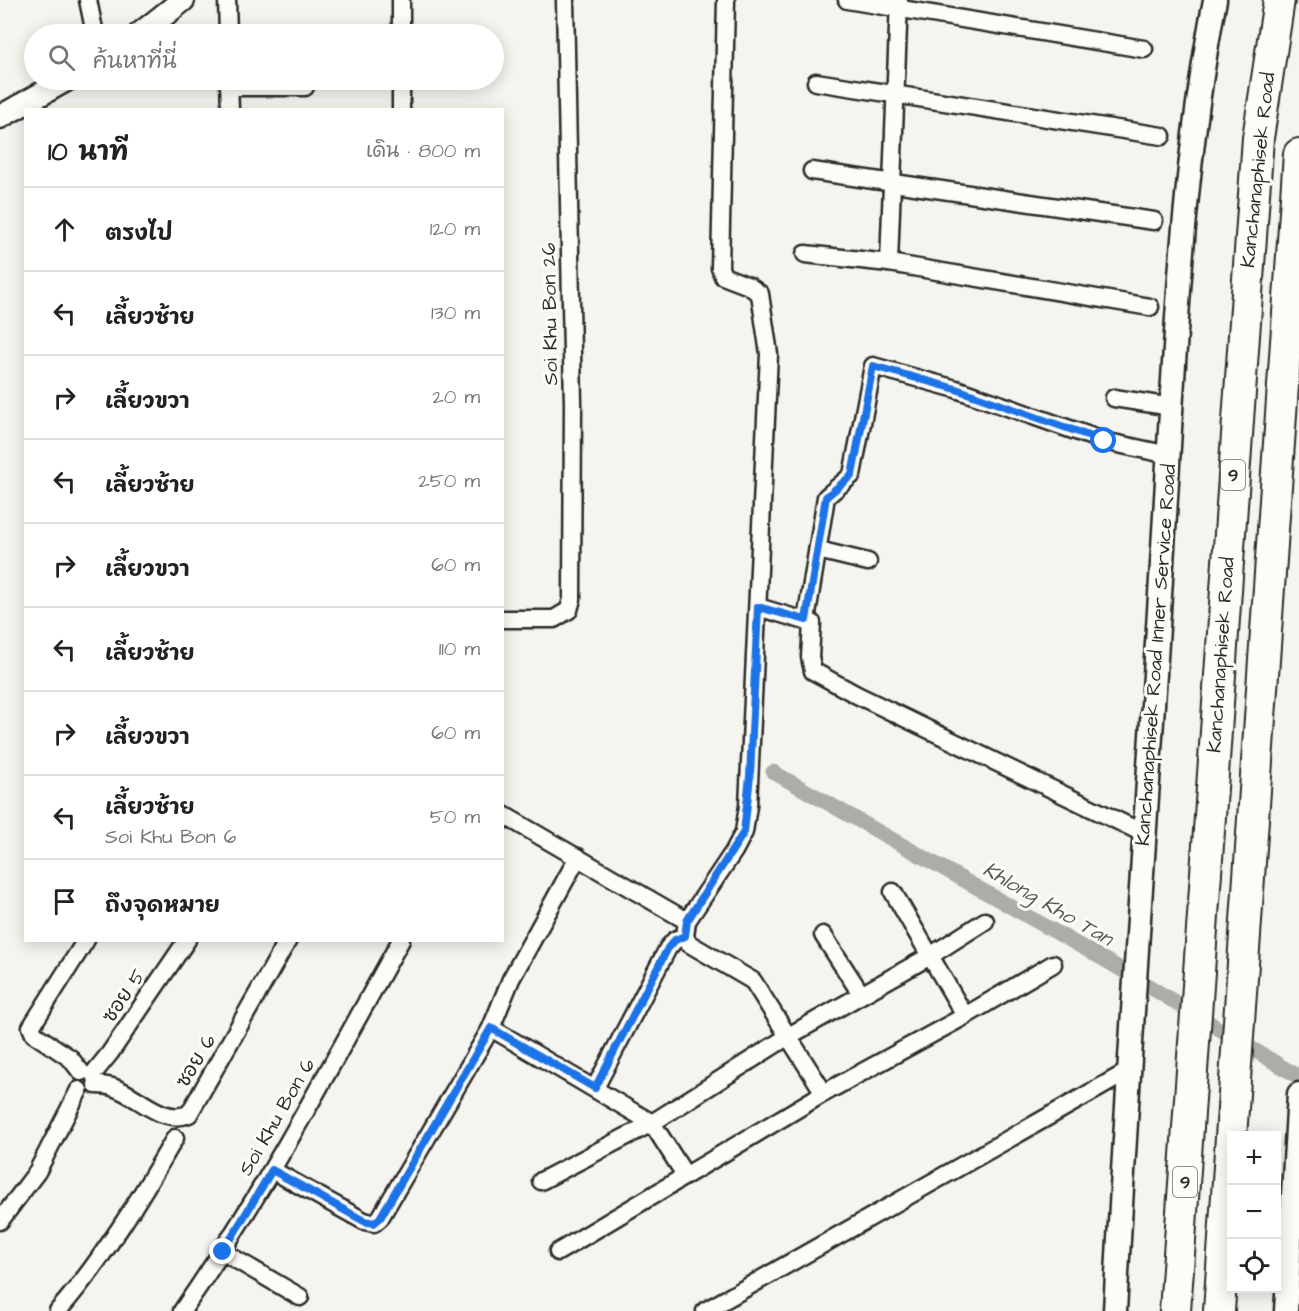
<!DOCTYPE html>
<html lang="th">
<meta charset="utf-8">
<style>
body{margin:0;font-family:"Architects Daughter","Playpen Sans Thai",sans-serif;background:#f6f6f6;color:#222}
.controls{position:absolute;right:18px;bottom:18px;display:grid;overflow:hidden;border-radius:0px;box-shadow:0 3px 15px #0003}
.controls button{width:54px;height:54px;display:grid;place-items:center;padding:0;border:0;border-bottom:2px solid #e0e0e0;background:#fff;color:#222;font:30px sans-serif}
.stop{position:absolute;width:18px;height:18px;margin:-14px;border:4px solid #1a73e8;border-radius:50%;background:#fff}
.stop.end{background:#1a73e8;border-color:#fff;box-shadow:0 2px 6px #0008}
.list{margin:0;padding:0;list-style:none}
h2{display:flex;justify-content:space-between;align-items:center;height:78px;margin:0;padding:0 24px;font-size:26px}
h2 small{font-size:20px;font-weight:400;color:#767676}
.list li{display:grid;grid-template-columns:39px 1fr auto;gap:18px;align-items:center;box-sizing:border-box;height:84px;padding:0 24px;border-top:2px solid #e0e0e0}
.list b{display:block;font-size:22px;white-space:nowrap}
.list p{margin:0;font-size:20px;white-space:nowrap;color:#767676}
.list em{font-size:20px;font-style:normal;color:#767676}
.icon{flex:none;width:33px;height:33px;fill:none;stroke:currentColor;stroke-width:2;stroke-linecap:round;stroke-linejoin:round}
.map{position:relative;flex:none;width:1299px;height:1311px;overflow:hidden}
.search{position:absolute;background:#fff;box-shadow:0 3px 15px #0003;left:24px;top:24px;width:480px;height:66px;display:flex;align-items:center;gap:15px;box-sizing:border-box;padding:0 21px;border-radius:33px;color:#767676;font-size:22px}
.panel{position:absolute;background:#fff;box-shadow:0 3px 15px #0003;left:24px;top:108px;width:480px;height:834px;border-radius:0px}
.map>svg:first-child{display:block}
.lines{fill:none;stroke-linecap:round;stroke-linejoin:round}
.canal{stroke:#adaca9;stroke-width:15}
.minor-casing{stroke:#2b2b2b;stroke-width:21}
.secondary-casing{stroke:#2b2b2b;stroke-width:27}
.motorway-casing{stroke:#2b2b2b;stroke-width:34}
.minor{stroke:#fdfcf7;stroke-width:16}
.secondary{stroke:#fdfcf7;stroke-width:22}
.motorway{stroke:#fdfcf7;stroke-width:30}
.route{stroke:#1a73e8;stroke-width:8}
.labels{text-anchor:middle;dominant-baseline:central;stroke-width:6;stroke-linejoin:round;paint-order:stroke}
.shield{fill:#fdfcf7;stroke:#6a6a68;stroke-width:1.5}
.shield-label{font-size:18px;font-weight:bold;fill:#2b2b2b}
.street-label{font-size:20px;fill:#2b2b2b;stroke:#fdfcf7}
.water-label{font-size:21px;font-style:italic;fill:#585857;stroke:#fdfcf7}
</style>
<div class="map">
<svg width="1299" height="1311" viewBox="0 0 1299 1311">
<rect width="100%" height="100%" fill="#f5f4ef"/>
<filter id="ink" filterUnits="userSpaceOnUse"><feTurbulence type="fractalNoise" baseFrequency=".0167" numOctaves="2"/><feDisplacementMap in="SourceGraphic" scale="12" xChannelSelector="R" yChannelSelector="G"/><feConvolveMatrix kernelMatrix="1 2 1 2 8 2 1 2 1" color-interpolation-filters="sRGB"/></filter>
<g filter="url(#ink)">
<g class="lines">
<polyline class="canal" points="773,772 1112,964 1299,1077"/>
<g class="minor-casing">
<g id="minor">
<polyline points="88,0 95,34"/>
<polyline points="227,0 228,34"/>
<polyline points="401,0 401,34"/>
<polyline points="726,0 720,268 723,276 749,286 760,294 769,354 748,806 744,832 734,851 687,921 685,936 688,943 753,981 824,1093"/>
<polyline points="847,0 1144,49"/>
<polyline points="229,80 230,110"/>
<polyline points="401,80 401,110"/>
<polyline points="816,82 1162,136"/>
<polyline points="229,87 305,87"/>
<polyline points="812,171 1154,221"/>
<polyline points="805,254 889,263 1150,307"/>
<polyline points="889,263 899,0"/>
<polyline points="1114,398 1172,407"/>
<polyline points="818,550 868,562"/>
<polyline points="758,607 812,623 810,657 813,671 857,695 1145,834"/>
<polyline points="502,619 554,619 569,610 572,599 573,403 565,0"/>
<polyline points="806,620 826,497 852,475 873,366 956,389 1104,441 1169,455"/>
<polyline points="502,814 687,921"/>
<polyline points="893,892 965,1016"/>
<polyline points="823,935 861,994"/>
<polyline points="491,1028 652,1123 685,1175"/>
<polyline points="81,1072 70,1058 34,1034 31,1027 86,940"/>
<polyline points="93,1074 110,1053 187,940"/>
<path d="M 96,1085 C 102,1085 110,1086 115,1088 C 139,1096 162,1125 189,1114 L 288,940"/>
<polyline points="595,1088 668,948 675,940 685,936"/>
<polyline points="272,1170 364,1221 374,1223 380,1218 491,1028 511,979 578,857"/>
<polyline points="541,1181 652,1123 787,1037 930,956 985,921"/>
<polyline points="0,1221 37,1172 79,1090"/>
<polyline points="223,1252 300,1297"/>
<polyline points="558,1252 824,1093 965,1016 1053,964"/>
<path d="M 58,1311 C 104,1258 140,1198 175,1138"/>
<path d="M 182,1311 C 264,1193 331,1065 401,940"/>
<polyline points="705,1311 1127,1072"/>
</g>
</g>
<g class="secondary-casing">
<g id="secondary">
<polyline points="140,34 183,0"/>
<polyline points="0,117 66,80"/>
<path d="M 1115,1311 C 1128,1067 1146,823 1161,579 C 1174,386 1178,190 1215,0"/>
<polyline points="1286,1311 1299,1094"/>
</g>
</g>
<g class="motorway-casing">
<g id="motorway">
<polyline points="1175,1311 1258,138 1279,0"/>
<polyline points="1219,1311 1299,154"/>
</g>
</g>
<use href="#minor" class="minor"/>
<use href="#secondary" class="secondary"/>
<use href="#motorway" class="motorway"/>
</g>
</g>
<g class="lines" filter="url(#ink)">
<polyline class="route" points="223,1252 272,1170 364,1221 374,1223 380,1218 491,1028 595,1088 668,948 675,940 685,936 687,921 744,832 750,776 758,607 806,620 826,497 852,475 873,366 956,389 1104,441"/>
</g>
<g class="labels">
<g class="shield">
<rect x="1221" y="460" width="24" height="30" rx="4.5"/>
<rect x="1173" y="1167" width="24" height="30" rx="4.5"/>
</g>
<g class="shield-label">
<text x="1233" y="475">9</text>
<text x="1185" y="1182">9</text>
</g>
<g class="street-label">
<text transform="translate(1258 170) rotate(-84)">Kanchanaphisek Road</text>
<text transform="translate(550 314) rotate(-91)">Soi Khu Bon 26</text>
<text transform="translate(1156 655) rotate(-86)">Kanchanaphisek Road Inner Service Road</text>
<text transform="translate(1221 655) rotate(-86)">Kanchanaphisek Road</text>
<text transform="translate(124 996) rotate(-56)">ซอย 5</text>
<text transform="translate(196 1061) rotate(-59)">ซอย 6</text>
<text transform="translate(277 1117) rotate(-60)">Soi Khu Bon 6</text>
</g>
<g class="water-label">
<text transform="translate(1048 904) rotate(30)">Khlong Kho Tan</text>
</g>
</g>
</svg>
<div class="controls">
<button>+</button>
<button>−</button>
<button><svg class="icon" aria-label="locate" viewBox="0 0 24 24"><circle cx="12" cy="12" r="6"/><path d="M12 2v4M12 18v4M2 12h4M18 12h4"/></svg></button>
</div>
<div class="stop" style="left:1104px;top:441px"></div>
<div class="stop end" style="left:223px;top:1252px"></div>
<div class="search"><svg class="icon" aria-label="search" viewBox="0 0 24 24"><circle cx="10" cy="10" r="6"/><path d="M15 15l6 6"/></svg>ค้นหาที่นี่</div>
<section class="panel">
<h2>10 นาที<small>เดิน · 800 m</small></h2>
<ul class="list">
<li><svg class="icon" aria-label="ahead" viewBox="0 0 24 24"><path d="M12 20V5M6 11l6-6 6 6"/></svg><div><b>ตรงไป</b></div><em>120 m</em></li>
<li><svg class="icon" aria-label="left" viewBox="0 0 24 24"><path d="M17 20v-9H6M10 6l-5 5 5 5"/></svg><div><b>เลี้ยวซ้าย</b></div><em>130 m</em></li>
<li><svg class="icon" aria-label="right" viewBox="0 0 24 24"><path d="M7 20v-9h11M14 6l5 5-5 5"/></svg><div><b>เลี้ยวขวา</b></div><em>20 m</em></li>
<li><svg class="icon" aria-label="left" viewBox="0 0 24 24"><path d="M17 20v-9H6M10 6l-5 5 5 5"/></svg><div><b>เลี้ยวซ้าย</b></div><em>250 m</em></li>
<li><svg class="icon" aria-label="right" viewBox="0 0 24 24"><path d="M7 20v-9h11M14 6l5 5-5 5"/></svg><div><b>เลี้ยวขวา</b></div><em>60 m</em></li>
<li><svg class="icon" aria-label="left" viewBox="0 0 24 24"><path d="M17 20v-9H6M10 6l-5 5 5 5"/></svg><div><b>เลี้ยวซ้าย</b></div><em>110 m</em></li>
<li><svg class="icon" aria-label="right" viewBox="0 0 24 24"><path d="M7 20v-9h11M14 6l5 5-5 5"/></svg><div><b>เลี้ยวขวา</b></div><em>60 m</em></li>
<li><svg class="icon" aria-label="left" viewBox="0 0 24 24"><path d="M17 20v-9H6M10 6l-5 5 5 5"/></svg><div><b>เลี้ยวซ้าย</b><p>Soi Khu Bon 6</p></div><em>50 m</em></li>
<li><svg class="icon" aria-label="arrive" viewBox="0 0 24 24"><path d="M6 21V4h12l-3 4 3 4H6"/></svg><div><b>ถึงจุดหมาย</b></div></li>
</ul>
</section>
</div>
